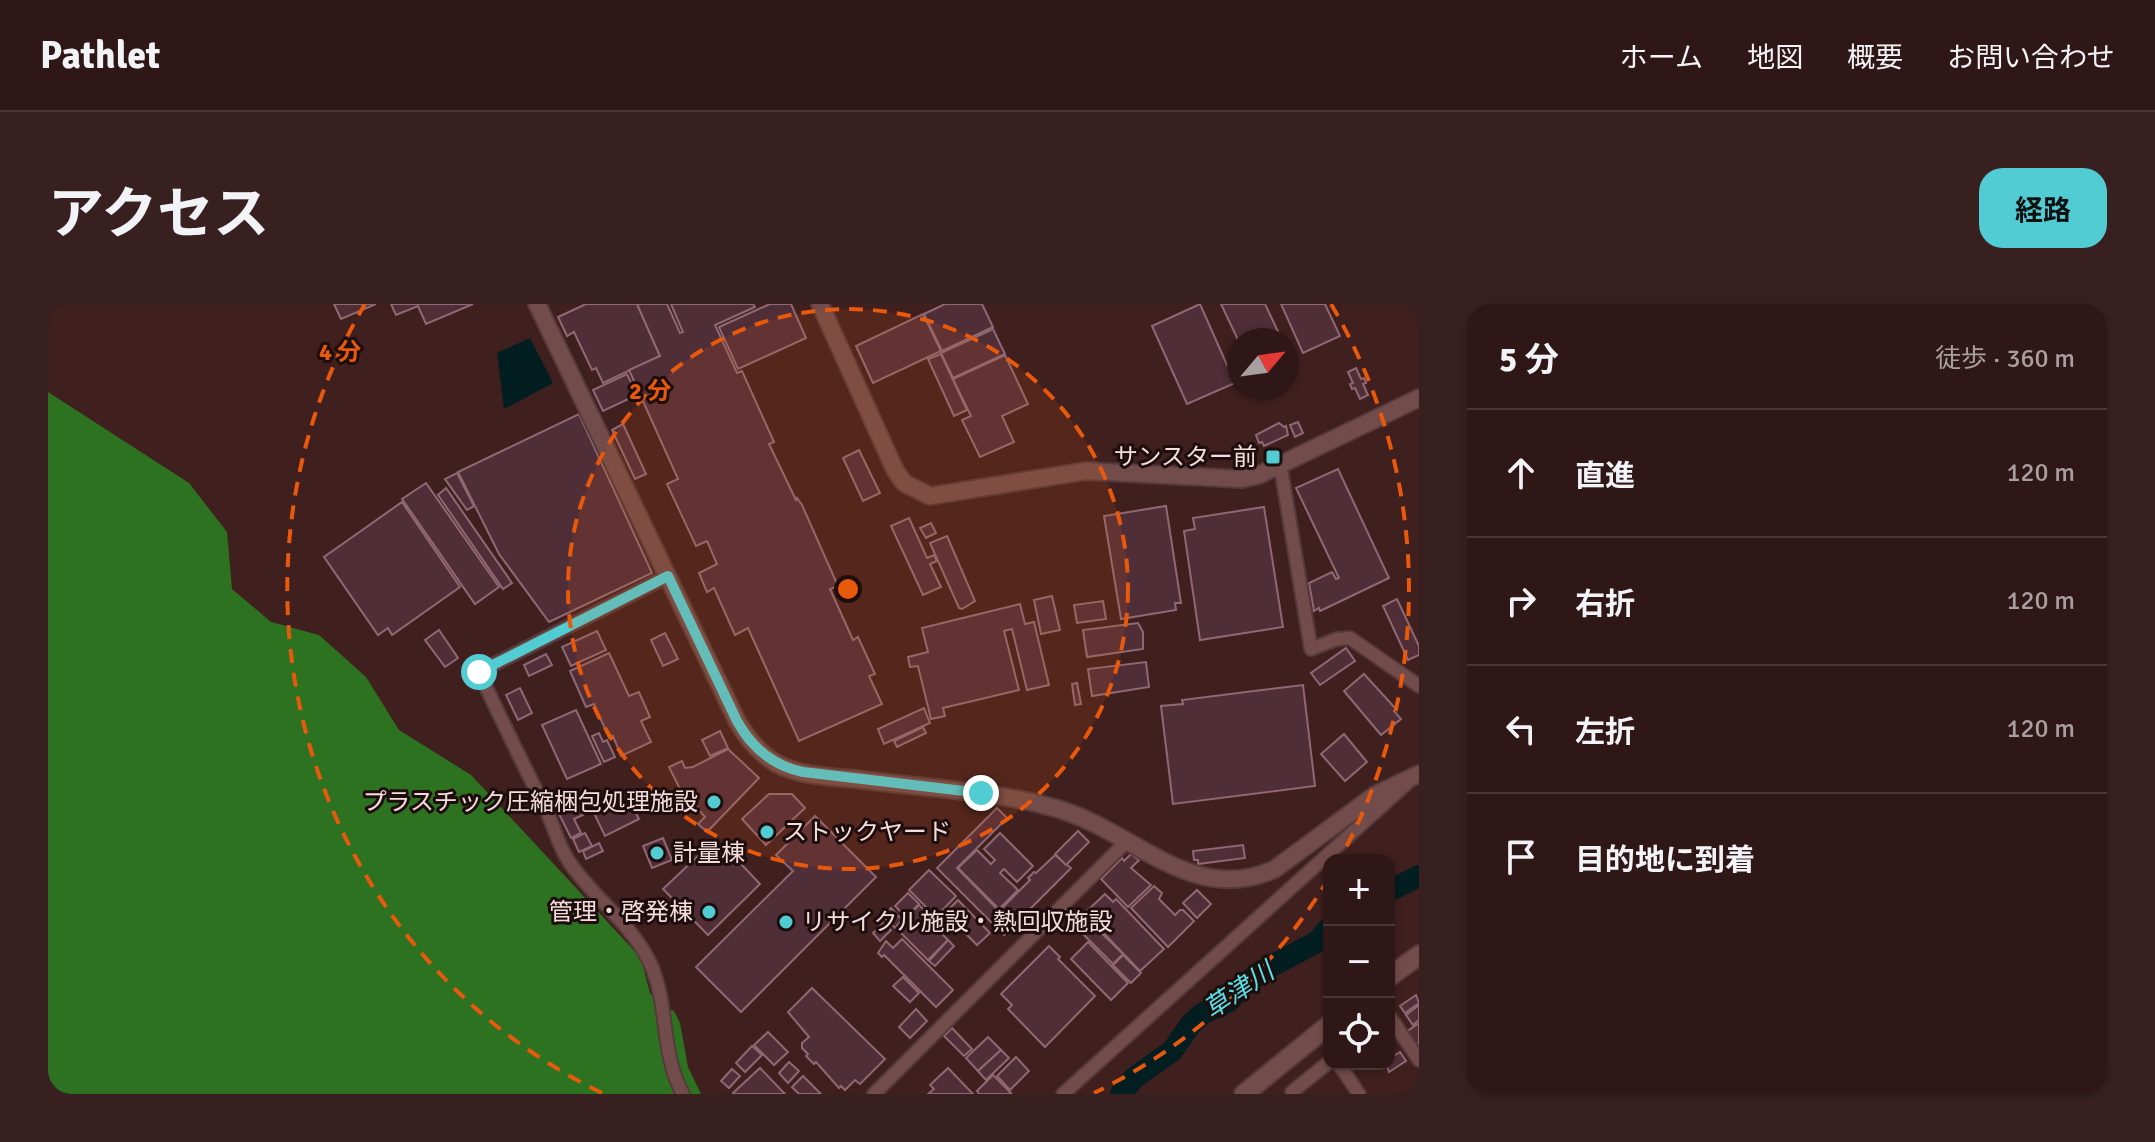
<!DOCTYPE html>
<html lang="ja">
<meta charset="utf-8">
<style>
body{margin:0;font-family:Signika,"Noto Sans JP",sans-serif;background:#382020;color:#f1f3f6}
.controls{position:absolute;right:24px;bottom:24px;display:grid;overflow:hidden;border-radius:16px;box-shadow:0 2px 6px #0004}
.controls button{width:72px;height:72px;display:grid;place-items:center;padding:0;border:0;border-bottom:2px solid #4b3636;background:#301717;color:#f1f3f6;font:40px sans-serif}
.compass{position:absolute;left:1179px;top:24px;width:72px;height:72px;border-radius:50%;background:#301717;box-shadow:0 2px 6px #0004;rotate:61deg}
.stop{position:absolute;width:24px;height:24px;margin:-18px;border:6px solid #51ccd3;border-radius:50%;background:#fff}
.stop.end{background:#51ccd3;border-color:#fff;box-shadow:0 2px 8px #0008}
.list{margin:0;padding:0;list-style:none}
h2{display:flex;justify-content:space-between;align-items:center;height:104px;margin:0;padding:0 32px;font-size:34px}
h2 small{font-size:26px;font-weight:400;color:#a89fa1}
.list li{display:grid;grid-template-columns:52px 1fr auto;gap:24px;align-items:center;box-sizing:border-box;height:128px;padding:0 32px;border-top:2px solid #4b3636}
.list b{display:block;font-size:30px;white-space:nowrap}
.list em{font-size:26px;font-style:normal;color:#a89fa1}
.icon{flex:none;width:44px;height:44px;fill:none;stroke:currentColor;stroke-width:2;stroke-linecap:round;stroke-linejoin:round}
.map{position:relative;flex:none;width:1371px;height:790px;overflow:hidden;border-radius:24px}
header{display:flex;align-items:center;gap:48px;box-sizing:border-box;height:112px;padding:0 40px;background:#301717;border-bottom:2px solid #4b3636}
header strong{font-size:38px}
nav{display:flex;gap:44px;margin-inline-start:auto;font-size:28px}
.intro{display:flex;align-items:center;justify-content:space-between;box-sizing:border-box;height:192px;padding:0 48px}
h1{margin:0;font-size:56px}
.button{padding:20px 36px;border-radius:24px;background:#51ccd3;color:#111;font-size:28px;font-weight:700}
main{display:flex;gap:48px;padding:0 48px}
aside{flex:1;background:#301717;border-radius:24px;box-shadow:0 2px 6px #0004}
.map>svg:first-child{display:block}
.forest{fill:#2d7220}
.water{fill:#021e20}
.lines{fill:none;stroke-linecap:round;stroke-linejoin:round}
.river{stroke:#021e20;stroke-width:22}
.building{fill:#502e38;stroke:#8f6873;stroke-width:2}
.minor-casing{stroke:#563a3b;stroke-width:16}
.tertiary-casing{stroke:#563a3b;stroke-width:20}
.secondary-casing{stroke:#563a3b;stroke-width:22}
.minor{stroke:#724c4b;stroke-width:12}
.tertiary{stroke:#724c4b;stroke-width:16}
.secondary{stroke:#724c4b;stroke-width:18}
.route{stroke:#51ccd3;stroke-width:10}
.ring{fill:none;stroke:#e8590c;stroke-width:4;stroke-dasharray:14 10}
.poi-dot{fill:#51ccd3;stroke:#1d0e0d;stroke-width:3}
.labels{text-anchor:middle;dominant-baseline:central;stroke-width:6;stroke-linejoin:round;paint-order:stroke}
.poi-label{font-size:24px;fill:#f3dcdb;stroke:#1d0e0d;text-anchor:end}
.water-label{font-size:26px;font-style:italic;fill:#57e2ea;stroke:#1d0e0d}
.centre{fill:#e8590c;stroke:#1d0e0d;stroke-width:4}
.ring-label{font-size:24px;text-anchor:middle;font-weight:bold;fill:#e8590c;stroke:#1d0e0d;stroke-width:6;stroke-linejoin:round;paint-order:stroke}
</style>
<header>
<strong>Pathlet</strong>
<nav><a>ホーム</a><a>地図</a><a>概要</a><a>お問い合わせ</a></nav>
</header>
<div class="intro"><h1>アクセス</h1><a class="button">経路</a></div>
<main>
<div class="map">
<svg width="1371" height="790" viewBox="0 0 1371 790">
<rect width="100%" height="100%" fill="#401f1f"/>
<polygon class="forest" points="0,88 141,179 179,228 184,285 223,318 271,331 318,373 351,426 423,471 593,654 602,689 619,705 626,707 632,719 640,763 653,790 0,790"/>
<polygon class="water" points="482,34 505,79 456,105 449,49"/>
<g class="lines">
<g class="river">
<polyline points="1341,587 1371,572"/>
<polyline points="1073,790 1086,774 1124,747 1143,720 1154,710 1181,697 1194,682 1214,667 1269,638 1281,624"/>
</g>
</g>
<g class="building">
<polygon points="286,0 328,0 293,15"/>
<polygon points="343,0 425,0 378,20 370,2 348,11"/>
<polygon points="538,0 589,0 612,52 555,79 548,64 544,66 526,28 519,32 510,13"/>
<polygon points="589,0 619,0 632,29 635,28 623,0 705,0 707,3 667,21 689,69 694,67 726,138 721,140 748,196 749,194 754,201 790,282 782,285 805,336 810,333 827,370 821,372 834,400 751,437 700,324 687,331 666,284 659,288 651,269 669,260 659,237 648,242 619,180 630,175 581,66 612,52"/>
<polygon points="722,0 743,0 758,34 690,65 671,23"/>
<polygon points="897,0 934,0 945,23 894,47 876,10"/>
<polygon points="1152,0 1187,79 1139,100 1104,22"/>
<polygon points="1173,0 1217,0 1234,36 1191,36 1191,38"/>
<polygon points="1233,0 1277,0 1292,32 1255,49"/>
<polygon points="875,10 893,47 825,79 808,42"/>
<polygon points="945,25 957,50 905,74 893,49"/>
<polygon points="893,50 919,106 906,112 880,55"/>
<polygon points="957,51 980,100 954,112 966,138 932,153 914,116 923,112 905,75"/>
<polygon points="1308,64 1313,75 1316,74 1318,79 1315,80 1320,91 1312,95 1307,84 1304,85 1302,80 1305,79 1300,68"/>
<polygon points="579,70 589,91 555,107 545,86"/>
<polygon points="531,110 604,269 501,318 451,250 410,168"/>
<polygon points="1250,118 1255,129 1247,133 1242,121"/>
<polygon points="1231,119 1236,123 1238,122 1240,131 1216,142 1214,138 1211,139 1208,131"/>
<polygon points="575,120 598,170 587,175 564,126"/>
<polygon points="811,146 832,189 815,197 795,154"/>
<polygon points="1290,165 1341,274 1272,307 1271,304 1266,307 1261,279 1284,268 1288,275 1291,274 1248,184"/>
<polygon points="409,169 426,202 419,206 397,175"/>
<polygon points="378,179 451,283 427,300 354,195"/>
<polygon points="398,184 464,279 455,285 390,191"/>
<polygon points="354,198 412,283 344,331 340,324 330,331 276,253"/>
<polygon points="1118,202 1133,299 1127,299 1128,306 1073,315 1056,212"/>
<polygon points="1216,203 1235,323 1152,336 1136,227 1147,225 1145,214"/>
<polygon points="861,214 879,254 886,251 889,257 882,260 893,283 875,291 843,222"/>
<polygon points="883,219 888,229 878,234 872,224"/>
<polygon points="899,232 927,297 914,305 911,304 882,239"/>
<polygon points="1004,292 1012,326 993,330 986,296"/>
<polygon points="1349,295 1371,342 1371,351 1360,356 1335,302"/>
<polygon points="1055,297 1058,315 1029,319 1026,301"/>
<polygon points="972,300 977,320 986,318 1001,381 979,386 964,325 956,327 971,386 895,404 897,412 883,415 870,362 862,363 860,353 880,348 874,324"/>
<polygon points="1090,319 1095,328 1095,345 1039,353 1035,326"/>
<polygon points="391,326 410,354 397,363 377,336"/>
<polygon points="549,327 558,346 523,362 514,343"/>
<polygon points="617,329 630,355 615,362 603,336"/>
<polygon points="1298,344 1307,357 1272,381 1263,369"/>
<polygon points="561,349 581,392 591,388 602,413 593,417 603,438 573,452 565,432 561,434 546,400 538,403 522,367"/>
<polygon points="498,350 504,361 481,372 476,361"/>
<polygon points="1098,358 1101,383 1044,392 1040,365"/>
<polygon points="1316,370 1348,405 1346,407 1353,415 1333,431 1296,387"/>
<polygon points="1029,379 1033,400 1027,401 1024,380"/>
<polygon points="1255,381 1267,482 1125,500 1113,402 1135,400 1134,396"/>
<polygon points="472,384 484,409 470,416 458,391"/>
<polygon points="876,404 882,419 836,440 830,425"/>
<polygon points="528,406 553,460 519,475 494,421"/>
<polygon points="875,423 878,429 849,443 846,437"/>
<polygon points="672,427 680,444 662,452 654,436"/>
<polygon points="551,429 555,438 559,436 567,453 556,458 544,432"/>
<polygon points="1296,430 1319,458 1297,477 1273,450"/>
<polygon points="680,445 711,474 659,528 650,520 657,513 631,483 621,463 634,457 637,464 645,463"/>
<polygon points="577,488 591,515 557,532 544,505"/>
<polygon points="721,490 744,490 757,504 718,541 694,515"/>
<polygon points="527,495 535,511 526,515 533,529 523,534 508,504"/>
<polygon points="949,504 959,514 909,564 951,607 982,576 980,574 986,568 988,569 1007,551 1023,564 956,631 889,564"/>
<polygon points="767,512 828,573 693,708 648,663 745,567 728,551"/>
<polygon points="1030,527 1041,538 1018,561 1007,550"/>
<polygon points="537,529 544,542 531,548 525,535"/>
<polygon points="952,529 985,562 969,578 956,565 952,569 970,586 951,605 910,564 929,546 943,560 947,556 936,545"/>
<polygon points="615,534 624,556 604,564 595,542"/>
<polygon points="551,539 555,547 538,555 535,547"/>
<polygon points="1195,541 1197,554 1150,560 1150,556 1146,556 1145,547"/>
<polygon points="678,544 712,580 660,631 615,585 651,551 660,561"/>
<polygon points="1083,550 1091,556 1083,564 1103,581 1080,603 1053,575 1074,554 1076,557"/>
<polygon points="881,566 908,592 888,613 861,586"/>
<polygon points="1106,582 1114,589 1111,595 1127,611 1132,606 1135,606 1146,617 1120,643 1083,604"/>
<polygon points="1149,586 1163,600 1149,614 1135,599"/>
<polygon points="860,589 871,600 858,613 847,602"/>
<polygon points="1057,590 1065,598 1068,595 1116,645 1092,667 1044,617 1048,614 1040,606"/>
<polygon points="910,596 942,629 929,641 897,609"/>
<polygon points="871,601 891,620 888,624 900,636 880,656 848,624"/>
<polygon points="843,604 854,616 847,624 835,612"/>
<polygon points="1039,618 1042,618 1075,650 1065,660 1033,628"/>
<polygon points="835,619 843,626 832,637 825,629"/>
<polygon points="854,635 905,686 888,703 836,651 834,653 830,649 838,637 845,644"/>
<polygon points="900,636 906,642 887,662 881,657"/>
<polygon points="1040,638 1080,679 1063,696 1023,655"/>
<polygon points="1001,642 1012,653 1010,655 1047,692 997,743 960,705 964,701 953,690"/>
<polygon points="1075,651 1093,669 1083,679 1065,661"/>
<polygon points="855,673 871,689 862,698 845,682"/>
<polygon points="764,684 837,755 812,780 807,776 797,786 793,782 791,784 768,758 766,760 758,752 760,750 754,744 754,739 761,733 740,708"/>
<polygon points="1368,691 1371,699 1357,709 1352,702"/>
<polygon points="1371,701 1371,716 1365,721 1358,711"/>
<polygon points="868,705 879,717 862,734 851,723"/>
<polygon points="1371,719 1371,740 1369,741 1358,728"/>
<polygon points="904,724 924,745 916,752 896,732"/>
<polygon points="720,728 740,748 726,761 706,741"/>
<polygon points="940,733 953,746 930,767 918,754"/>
<polygon points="704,742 714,751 697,768 688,759"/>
<polygon points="953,746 961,754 938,776 930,767"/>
<polygon points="1352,748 1358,757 1341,768 1338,760 1341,760 1341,755"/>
<polygon points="968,753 981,767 962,786 949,772"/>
<polygon points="741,758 751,767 740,779 731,769"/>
<polygon points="712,764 737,790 685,790 685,789"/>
<polygon points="900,764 925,790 880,790 886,785 882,781"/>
<polygon points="684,765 692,772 681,784 673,777"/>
<polygon points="945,771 963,789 961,790 931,790 929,787"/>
<polygon points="755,772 773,790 751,790 744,783"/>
</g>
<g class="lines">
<g class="minor-casing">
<g id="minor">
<polyline points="1232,159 1263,345 1289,335 1302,334 1371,382"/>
<path d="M 620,272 L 431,368 C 453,415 475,460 498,506 C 506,522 510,541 520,556 C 543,592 580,616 600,655 C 622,696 611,747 635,790"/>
<polyline points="1342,713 1371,756"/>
<polyline points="1291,760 1311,790"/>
<polyline points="826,790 1079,537"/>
<polyline points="1015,790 1358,480"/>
<polyline points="1245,790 1244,788 1281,758"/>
</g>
</g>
<g class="tertiary-casing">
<g id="tertiary">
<path d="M 489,0 L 689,417 C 700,436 715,454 736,463 C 757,472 785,473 808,475 C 874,484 943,486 1007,504 C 1086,526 1143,603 1227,565 L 1327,491 L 1371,470"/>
<polyline points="772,0 847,166 856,179 882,192 1038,167 1194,175 1211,171 1371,94"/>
</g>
</g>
<g class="secondary-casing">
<g id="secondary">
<polyline points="1341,673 1371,651"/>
<polyline points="1196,790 1281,721"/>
</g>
</g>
<use href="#minor" class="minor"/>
<use href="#tertiary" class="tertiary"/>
<use href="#secondary" class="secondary"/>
</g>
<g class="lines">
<path class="route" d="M 431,368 L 620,272 L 689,417 C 704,444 725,462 755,468 L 933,489"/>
</g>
<circle cx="800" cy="285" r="280" fill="#e8590c" fill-opacity=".12"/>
<g class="ring">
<circle cx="800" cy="285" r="280"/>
<path d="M1281 574A561 561 0 0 1 1046 789M554 789A561 561 0 0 1 317 0M1283 0A561 561 0 0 1 1293 553"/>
</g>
<g class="poi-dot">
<rect x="1217" y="145" width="16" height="16" rx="4"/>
<circle cx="666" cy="498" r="8"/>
<circle cx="719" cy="528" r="8"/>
<circle cx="609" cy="549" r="8"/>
<circle cx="661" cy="608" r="8"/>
<circle cx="738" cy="618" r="8"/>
</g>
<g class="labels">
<g class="poi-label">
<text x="1209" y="153">サンスター前</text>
<text x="650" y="498">プラスチック圧縮梱包処理施設</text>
<text x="735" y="528" text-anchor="start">ストックヤード</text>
<text x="625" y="549" text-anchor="start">計量棟</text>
<text x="645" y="608">管理・啓発棟</text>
<text x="754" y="618" text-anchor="start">リサイクル施設・熱回収施設</text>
</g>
<g class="water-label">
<text transform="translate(1191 687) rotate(-34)">草津川</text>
</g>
</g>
<circle cx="800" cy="285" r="12" class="centre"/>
<g class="ring-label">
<text x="292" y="56">4 分</text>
<text x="602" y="95">2 分</text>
</g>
</svg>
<div class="controls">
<button>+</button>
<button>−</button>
<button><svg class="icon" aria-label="locate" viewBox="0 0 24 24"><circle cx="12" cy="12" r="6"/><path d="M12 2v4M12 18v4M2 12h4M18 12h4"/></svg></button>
</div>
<svg class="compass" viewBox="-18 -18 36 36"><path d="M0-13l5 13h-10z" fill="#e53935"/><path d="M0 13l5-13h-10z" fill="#a89fa1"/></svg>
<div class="stop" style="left:431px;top:368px"></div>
<div class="stop end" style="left:933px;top:489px"></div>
</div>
<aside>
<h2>5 分<small>徒歩 · 360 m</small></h2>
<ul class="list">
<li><svg class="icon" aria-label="ahead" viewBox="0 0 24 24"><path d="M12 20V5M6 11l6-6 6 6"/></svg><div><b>直進</b></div><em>120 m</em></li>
<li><svg class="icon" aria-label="right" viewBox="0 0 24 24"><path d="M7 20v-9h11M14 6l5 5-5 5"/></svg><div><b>右折</b></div><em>120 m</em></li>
<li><svg class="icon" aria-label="left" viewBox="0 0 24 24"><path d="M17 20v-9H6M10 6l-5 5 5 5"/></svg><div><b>左折</b></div><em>120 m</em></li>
<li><svg class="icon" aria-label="arrive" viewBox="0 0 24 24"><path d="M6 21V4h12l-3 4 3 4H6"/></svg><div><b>目的地に到着</b></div></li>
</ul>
</aside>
</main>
